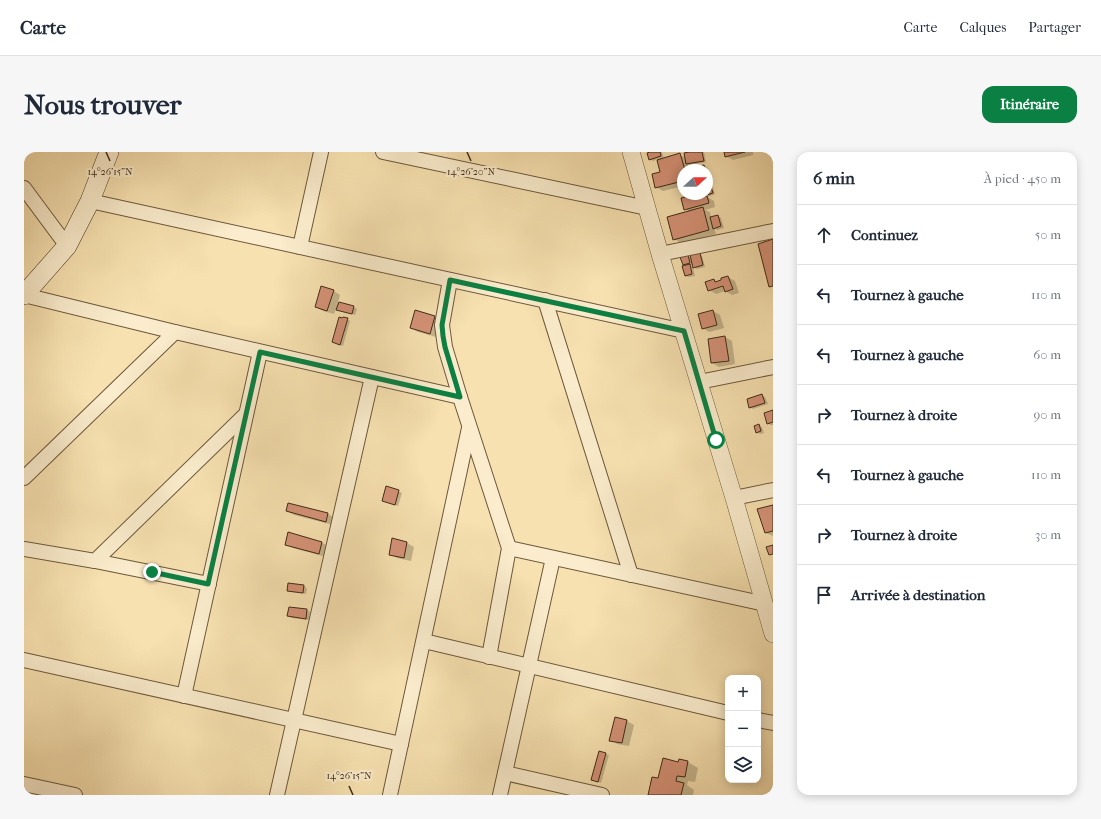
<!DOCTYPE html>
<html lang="fr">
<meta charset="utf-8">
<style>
body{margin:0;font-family:"IM FELL French Canon",serif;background:#f6f6f7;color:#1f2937}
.controls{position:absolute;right:12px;bottom:12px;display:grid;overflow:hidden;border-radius:8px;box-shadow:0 2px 10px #0003}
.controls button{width:36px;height:36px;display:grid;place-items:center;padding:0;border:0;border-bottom:1px solid #e0e1e3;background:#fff;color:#1f2937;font:20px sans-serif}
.compass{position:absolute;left:653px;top:12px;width:36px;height:36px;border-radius:50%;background:#fff;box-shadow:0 2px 10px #0003;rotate:69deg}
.stop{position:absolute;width:12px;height:12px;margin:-9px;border:3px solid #0b8043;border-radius:50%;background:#fff}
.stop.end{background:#0b8043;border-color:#fff;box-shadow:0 1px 4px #0008}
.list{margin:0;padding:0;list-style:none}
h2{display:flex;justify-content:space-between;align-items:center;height:52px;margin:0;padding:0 16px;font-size:17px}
h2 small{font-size:13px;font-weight:400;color:#747a83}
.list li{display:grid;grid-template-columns:26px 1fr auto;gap:12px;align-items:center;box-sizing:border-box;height:60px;padding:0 16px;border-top:1px solid #e0e1e3}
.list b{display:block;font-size:15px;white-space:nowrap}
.list em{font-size:13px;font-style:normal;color:#747a83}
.icon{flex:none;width:22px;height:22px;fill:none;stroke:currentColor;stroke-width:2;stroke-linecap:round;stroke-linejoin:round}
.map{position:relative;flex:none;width:749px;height:643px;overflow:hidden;border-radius:12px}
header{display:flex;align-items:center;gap:24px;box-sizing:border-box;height:56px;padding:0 20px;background:#fff;border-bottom:1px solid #e0e1e3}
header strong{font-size:19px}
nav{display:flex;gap:22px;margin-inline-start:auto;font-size:14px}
.intro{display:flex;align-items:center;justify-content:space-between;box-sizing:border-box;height:96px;padding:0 24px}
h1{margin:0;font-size:28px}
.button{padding:10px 18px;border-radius:12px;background:#0b8043;color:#fff;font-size:14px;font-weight:700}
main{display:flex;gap:24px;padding:0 24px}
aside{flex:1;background:#fff;border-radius:12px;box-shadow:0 2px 10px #0003}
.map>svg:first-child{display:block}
.shadow{fill:#0003}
.building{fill:#d59277;stroke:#3f2a17}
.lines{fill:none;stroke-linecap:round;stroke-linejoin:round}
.minor-casing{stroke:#6d583d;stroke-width:16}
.tertiary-casing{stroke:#6d583d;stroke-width:18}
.secondary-casing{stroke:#3f2a17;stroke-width:20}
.minor{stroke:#faeccc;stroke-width:14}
.tertiary{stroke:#faeccc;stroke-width:17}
.secondary{stroke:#faeccc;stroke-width:19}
.route{stroke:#0b8043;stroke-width:5}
.ticks{fill:none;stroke:#3f2a17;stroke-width:1.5}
.ticks-label{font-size:10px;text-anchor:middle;fill:#3f2a17;stroke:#faeccc;stroke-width:4;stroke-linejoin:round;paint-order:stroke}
</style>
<header>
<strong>Carte</strong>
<nav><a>Carte</a><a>Calques</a><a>Partager</a></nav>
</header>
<div class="intro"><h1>Nous trouver</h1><a class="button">Itinéraire</a></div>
<main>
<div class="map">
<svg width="749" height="643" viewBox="0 0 749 643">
<rect width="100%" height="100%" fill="#f7e1b0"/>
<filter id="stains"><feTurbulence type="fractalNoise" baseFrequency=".005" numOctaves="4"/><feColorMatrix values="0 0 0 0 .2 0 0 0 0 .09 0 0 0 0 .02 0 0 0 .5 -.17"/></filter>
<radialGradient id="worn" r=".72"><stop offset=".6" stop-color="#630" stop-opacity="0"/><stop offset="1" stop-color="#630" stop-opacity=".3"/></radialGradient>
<g class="shadow">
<polygon points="629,0 638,0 640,7 656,3 662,6 670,0 680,0 682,10 666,13 664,12 666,17 680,14 683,15 685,23 683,23 683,18 659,18 659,34 639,39 632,35 637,20 634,7 629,9 626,7"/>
<polygon points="701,0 729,0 729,3 709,8 702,4"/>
<polygon points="683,28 687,30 691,42 683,45 690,49 691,55 681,58 686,60 687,66 694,64 697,66 700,76 693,78 690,76 692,82 657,91 650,87 666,60 661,57 672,43 678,47 677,42 683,42"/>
<polygon points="675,102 678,104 681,115 673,117 670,115 669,113 666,113 669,115 671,124 665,125 662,124 663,114 660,112 663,104 668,106"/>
<polygon points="704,125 711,129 715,141 708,143 701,139 692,142 685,138 690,128 694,130"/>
<polygon points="310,139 316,143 314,151 330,155 333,157 331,163 317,159 312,157 310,162 299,159 292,155"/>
<polygon points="689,159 696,163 700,176 685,180 679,176"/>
<polygon points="411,165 417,169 412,185 394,180 387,176"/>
<polygon points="323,167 326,169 319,194 312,192 309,190"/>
<polygon points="701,185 708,189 711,212 695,215 688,211"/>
<polygon points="738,243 741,245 744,252 729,257 726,255"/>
<polygon points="749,259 749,273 747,273 744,272 741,262"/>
<polygon points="735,273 738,275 740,281 736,282 733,280"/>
<polygon points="363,335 378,341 374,354 359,349"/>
<polygon points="264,352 304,362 311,366 309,373 270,363 263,359"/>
<polygon points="749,354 749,384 742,381"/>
<polygon points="265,382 298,391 305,394 302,405 269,396 262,392"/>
<polygon points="369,388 383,391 390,395 387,409 373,406 366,402"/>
<polygon points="280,434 283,436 282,442 268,440 265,438"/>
<polygon points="283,458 286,460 285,468 268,466 265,464"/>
<polygon points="603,569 610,573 605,594 593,592 587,588"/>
<polygon points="582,602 585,603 577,631 568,628"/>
<polygon points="655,608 664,610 674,616 671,630 664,629 663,633 670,638 669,643 625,643 635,627 655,611"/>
</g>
<g class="building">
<polygon points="626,0 636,0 637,4 625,8 623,1"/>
<polygon points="665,0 678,0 680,9 662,12 660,1"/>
<polygon points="700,0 721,0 701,5"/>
<polygon points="656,1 661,18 659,18 659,29 631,36 628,22 636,20 633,8"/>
<polygon points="680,13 682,18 663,18 663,17"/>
<polygon points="683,27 684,27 689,41 677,45 676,42 683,42"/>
<polygon points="673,42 674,47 683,44 685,51 660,58 657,46"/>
<polygon points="679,55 685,78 649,88 643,65"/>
<polygon points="694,63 697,74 689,77 686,65"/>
<polygon points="749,87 749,134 745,135 734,92"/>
<polygon points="676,101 679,113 669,116 666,103"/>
<polygon points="664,103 666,111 659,113 656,105"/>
<polygon points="666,112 668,122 661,124 658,114"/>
<polygon points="704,124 709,137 701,140 699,134 684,139 681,130 690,127 691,130 697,128 697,126"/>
<polygon points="297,134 310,138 303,159 291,155"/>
<polygon points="315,150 330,154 328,162 312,158"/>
<polygon points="391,158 411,164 406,182 386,176"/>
<polygon points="689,158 693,173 678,177 674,162"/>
<polygon points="315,165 318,166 319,165 324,166 316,193 308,190"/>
<polygon points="701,184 705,209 687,211 684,187"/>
<polygon points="738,242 741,251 725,256 723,247"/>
<polygon points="749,258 749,270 743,272 740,261"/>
<polygon points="735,272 737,279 732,281 730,274"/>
<polygon points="362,334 375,338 371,353 358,349"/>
<polygon points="264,351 304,361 302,370 262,359"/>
<polygon points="749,353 749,379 741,381 733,357"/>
<polygon points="264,380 298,390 295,402 261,393"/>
<polygon points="368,386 383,390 380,406 365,403"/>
<polygon points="749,393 749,402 745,403 742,395"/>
<polygon points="264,431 280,433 279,441 263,439"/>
<polygon points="265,455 283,457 282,467 263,464"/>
<polygon points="591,565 603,568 598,591 585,589"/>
<polygon points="575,599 582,601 574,630 567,628"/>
<polygon points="639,606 654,610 655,607 664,609 661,625 653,624 652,629 660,631 657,643 624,643 628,625 634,626"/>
</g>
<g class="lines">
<g class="minor-casing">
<g id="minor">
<polyline points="359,0 623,56"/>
<polyline points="0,36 43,94"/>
<polyline points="66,49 660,179"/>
<polyline points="276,95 297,0"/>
<polyline points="636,102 749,79"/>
<polyline points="426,128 418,173 421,195 436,245 485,396 465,505"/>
<polyline points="0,143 151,180 436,245"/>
<polyline points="521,148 607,423"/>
<polyline points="675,230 749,215"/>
<polyline points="0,326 151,180"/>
<polyline points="710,346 749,338"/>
<polyline points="485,396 741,452"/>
<polyline points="0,397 71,409 185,432"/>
<polyline points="71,409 222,262"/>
<polyline points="400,489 704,561"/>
<polyline points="0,508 377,592"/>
<polyline points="160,544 236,200"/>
<polyline points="734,568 749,571"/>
<polyline points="481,621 578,643"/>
<polyline points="0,632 51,643"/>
<polyline points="253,643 348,225"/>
<polyline points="366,643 445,276"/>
<polyline points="476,643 529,406"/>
</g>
</g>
<g class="tertiary-casing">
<polyline id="tertiary" points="607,0 636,102 710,346 749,482"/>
</g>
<g class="secondary-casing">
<polyline id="secondary" points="0,143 43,94 66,49 85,0"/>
</g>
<use href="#minor" class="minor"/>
<use href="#tertiary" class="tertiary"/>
<use href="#secondary" class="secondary"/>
</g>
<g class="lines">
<polyline class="route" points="128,420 184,432 236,200 436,245 421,195 419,184 418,173 426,128 660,179 692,288"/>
</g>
<path class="ticks" d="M 82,0 L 86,9M 443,0 L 447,9M 325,634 L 329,643"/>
<g class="ticks-label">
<text x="447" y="23">14°26'20"N</text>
<text x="86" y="23">14°26'15"N</text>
<text x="325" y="627">14°26'15"N</text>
</g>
<rect width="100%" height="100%" filter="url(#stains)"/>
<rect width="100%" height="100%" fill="url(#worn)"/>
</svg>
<div class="controls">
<button>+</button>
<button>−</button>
<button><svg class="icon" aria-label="layers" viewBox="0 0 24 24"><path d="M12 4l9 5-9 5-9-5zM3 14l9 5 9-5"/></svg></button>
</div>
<svg class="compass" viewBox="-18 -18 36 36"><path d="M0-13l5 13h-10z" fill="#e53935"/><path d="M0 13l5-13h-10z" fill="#747a83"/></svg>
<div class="stop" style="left:692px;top:288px"></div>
<div class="stop end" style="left:128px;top:420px"></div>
</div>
<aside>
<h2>6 min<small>À pied · 450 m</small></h2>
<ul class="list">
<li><svg class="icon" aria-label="ahead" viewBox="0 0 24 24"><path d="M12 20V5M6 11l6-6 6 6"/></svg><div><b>Continuez</b></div><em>50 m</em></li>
<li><svg class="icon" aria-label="left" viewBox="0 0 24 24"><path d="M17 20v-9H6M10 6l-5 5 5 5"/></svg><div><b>Tournez à gauche</b></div><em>110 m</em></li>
<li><svg class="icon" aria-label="left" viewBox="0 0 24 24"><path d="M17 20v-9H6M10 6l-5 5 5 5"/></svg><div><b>Tournez à gauche</b></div><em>60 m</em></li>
<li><svg class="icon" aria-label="right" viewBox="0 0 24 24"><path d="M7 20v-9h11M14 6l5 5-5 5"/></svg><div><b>Tournez à droite</b></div><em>90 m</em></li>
<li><svg class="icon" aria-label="left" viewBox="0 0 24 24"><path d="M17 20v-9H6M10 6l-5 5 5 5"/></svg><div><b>Tournez à gauche</b></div><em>110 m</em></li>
<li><svg class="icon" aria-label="right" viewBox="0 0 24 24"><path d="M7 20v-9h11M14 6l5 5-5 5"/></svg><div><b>Tournez à droite</b></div><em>30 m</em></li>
<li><svg class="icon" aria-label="arrive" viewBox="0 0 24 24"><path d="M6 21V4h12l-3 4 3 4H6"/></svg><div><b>Arrivée à destination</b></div></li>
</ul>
</aside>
</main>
